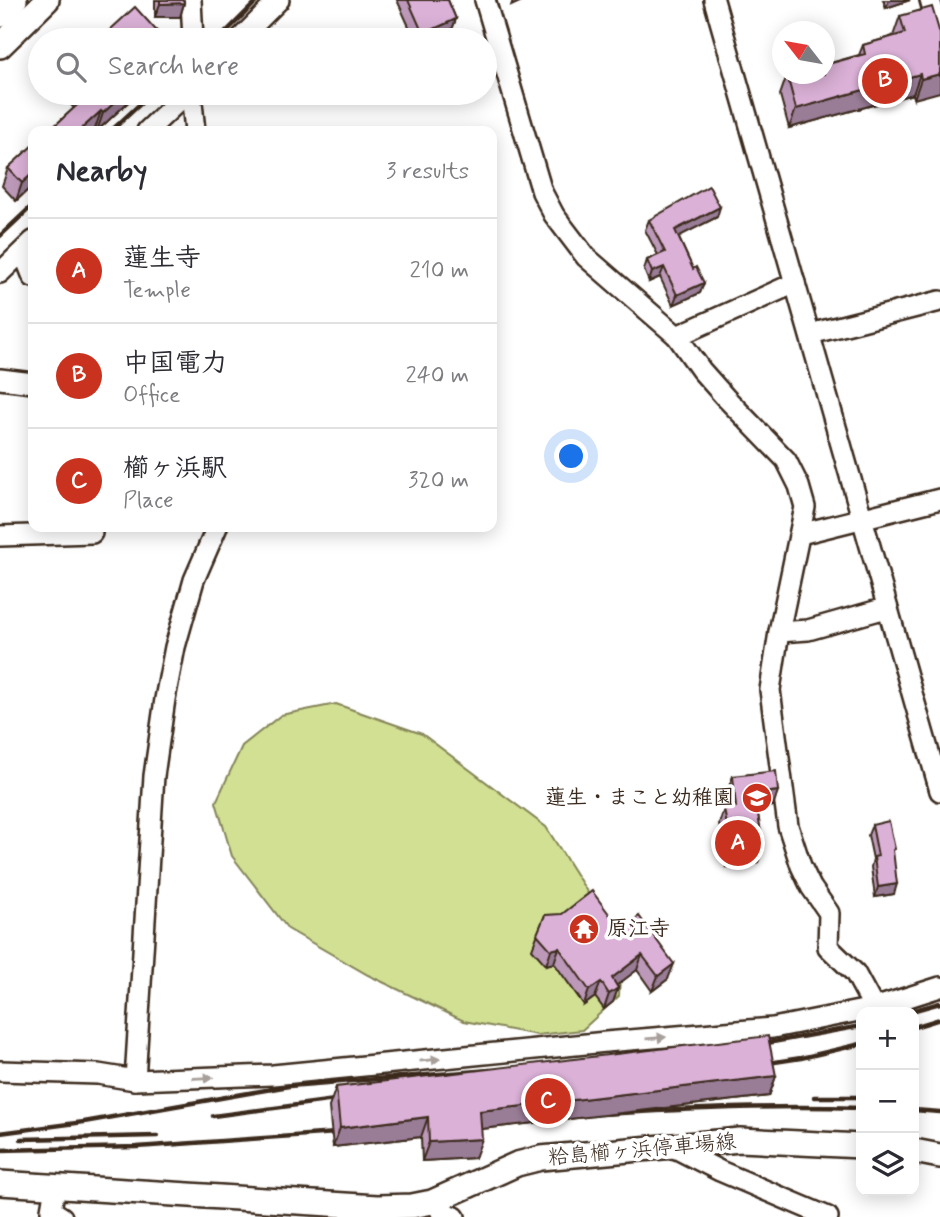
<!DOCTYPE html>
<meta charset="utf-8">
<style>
body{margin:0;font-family:Mynerve,"Klee One",sans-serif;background:#f7f7f7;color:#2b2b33}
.controls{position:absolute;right:21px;bottom:21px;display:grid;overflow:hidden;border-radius:14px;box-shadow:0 4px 18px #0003}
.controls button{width:63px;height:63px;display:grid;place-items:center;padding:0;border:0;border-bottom:2px solid #e1e1e2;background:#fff;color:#2b2b33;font:35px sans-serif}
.compass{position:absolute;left:772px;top:21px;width:63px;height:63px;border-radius:50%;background:#fff;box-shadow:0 4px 18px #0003;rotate:301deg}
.you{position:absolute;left:572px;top:457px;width:24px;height:24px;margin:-18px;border:5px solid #fff;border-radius:50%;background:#1a73e8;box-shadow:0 0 0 10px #1a73e833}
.badge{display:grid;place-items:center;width:46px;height:46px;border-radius:50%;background:#c8321e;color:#fff;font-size:23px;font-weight:700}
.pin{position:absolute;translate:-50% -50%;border:4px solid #fff;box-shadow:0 2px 7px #0006}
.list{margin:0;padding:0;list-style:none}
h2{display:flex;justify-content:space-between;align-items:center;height:91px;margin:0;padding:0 28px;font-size:30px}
h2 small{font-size:23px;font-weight:400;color:#7c7c81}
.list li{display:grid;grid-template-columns:46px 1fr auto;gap:21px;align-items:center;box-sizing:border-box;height:105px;padding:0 28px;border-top:2px solid #e1e1e2}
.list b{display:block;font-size:26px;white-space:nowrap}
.list p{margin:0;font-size:23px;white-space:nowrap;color:#7c7c81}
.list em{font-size:23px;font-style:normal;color:#7c7c81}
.icon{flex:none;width:38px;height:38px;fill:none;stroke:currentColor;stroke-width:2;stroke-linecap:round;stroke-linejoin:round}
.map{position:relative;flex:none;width:940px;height:1217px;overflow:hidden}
.search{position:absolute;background:#fff;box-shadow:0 4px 18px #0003;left:28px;top:28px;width:469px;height:77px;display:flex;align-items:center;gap:18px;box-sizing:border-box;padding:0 24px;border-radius:38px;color:#7c7c81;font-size:26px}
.panel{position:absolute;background:#fff;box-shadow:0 4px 18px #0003;left:28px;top:126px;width:469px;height:406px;border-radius:14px}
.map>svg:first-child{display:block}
.green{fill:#d1e093;stroke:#868558;stroke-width:2}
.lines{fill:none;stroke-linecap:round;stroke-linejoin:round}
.minor-casing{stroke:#3b2a1e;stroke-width:24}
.major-casing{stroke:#3b2a1e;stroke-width:28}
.minor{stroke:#fff;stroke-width:19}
.major{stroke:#fff;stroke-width:23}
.rail{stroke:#3b2a1e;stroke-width:4.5}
.wall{fill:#bc98b9;stroke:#3b2a1e;stroke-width:2}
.shaded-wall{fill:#997c96;stroke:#3b2a1e;stroke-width:2}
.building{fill:#dbb1d7;stroke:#3b2a1e;stroke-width:2}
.oneway{fill:#a79f9a}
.labels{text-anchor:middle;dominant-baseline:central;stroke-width:7;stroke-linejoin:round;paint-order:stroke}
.poi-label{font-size:21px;font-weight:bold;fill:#3b2a1e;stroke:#fff;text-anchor:end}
.street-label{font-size:21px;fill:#3b2a1e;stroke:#fff}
</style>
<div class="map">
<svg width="940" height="1217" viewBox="0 0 940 1217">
<rect width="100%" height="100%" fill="#fff"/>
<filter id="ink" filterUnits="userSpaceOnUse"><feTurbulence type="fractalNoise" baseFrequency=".0143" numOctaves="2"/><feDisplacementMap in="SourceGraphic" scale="14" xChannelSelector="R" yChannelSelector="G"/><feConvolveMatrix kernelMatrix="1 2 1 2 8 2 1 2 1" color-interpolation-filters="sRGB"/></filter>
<g filter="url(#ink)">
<polygon class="green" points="336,704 422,734 546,827 603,917 621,955 619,996 582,1030 537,1035 464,1021 368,975 288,929 232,856 216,802 242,746 281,715"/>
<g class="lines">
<g class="minor-casing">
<g id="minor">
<polyline points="191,0 193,40"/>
<polyline points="485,0 542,192 554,215 586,257 677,336 701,370 725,397 786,460 799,486 805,507 779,632 770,690 788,826 801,866 811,887 829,913 828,947 855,973 874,1008"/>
<polyline points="714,0 940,791"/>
<polyline points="930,0 940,36"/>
<polyline points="239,40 279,0"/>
<polyline points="191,93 195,131"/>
<polyline points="147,131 187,93"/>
<polyline points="23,252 33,277"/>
<polyline points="0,273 33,241"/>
<polyline points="810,334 940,301"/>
<polyline points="677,336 795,283"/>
<polyline points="0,379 33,383"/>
<polyline points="800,534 940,499"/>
<polyline points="0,536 92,533"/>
<polyline points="779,632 808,630 886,608"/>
<polyline points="0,1071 98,1074 135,1080 273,1075 606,1042 773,1028 874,1008 940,987"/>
<polyline points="135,1080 154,776 165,699 175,647 194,580 217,527"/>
<polyline points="671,1146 720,1171 828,1217"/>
<polyline points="55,1187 51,1210 62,1217"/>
<polyline points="432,1202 444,1213 455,1217"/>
</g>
</g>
<g class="major-casing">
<g id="major">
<polyline points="0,15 15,0"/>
<polyline points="0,46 47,0"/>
<polyline points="914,1151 940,1156"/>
<polyline points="0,1183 377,1207 412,1206 432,1202 517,1164 541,1158 740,1140 861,1146"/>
</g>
</g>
<use href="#minor" class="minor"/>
<use href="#major" class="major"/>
<g class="rail">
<polyline points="218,40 258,0"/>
<polyline points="111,131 152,93"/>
<polyline points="0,236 33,205"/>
<polyline points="908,1012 940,1003"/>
<polyline points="914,1027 940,1019"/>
<polyline points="751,1046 861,1026"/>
<polyline points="755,1065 801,1058 861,1044"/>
<polyline points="814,1097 861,1097"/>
<polyline points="914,1110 940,1112"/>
<path d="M 602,1114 C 689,1109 775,1105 861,1108"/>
<polyline points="213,1116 350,1098"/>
<polyline points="0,1133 84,1122 289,1086 490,1070"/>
<polyline points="21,1139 157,1136"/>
<polyline points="0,1150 137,1147 351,1132"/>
</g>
</g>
<g class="wall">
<polygon points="155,0 184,0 184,3 180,17 155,17"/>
<polygon points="397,0 448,0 456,19 451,32 434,40 415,40"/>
<polygon points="883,0 910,0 886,8"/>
<polygon points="900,16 940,34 914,99 913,94 789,128 780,95 787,75 859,55 863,45 893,36"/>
<polygon points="60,93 138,93 97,131 95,129 93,131 49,131 74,108"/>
<polygon points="33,145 33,185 16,201 2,186 8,168"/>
<polygon points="717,217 678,236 693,269 704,283 700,293 673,305 660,277 649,282 644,270 647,260 658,255 645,230 649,220"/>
<polygon points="733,776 773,806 757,808 763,847 758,862 726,867 719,824 724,809 729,808 727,791"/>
<polygon points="872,825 893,854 894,894 875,897 871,867 873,859 868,835"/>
<polygon points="545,915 621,930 668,979 652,991 637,970 617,985 618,988 613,1002 604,1009 595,997 584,1005 554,963 546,965 532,949"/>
<polygon points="776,1076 769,1096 481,1129 475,1158 422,1161 421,1137 333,1147 329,1107 336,1087"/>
</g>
<g class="shaded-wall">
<polygon points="513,0 524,0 511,6"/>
<polygon points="889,0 910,0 886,8"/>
<polygon points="184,3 180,17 155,17 160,4"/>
<polygon points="456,19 451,32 434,40 420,40 423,34"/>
<polygon points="920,74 913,94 789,128 796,109"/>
<polygon points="940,74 940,92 914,99 921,79"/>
<polygon points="125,93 138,93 97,131 103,113"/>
<polygon points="101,111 95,129 93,131 79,131"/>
<polygon points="33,173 33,185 16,201 22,183"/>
<polygon points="720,207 717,217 672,240 675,230"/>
<polygon points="664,267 660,277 649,282 652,272"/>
<polygon points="704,283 700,293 673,305 677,295"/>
<polygon points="778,791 773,806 749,809 755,794"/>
<polygon points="763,847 758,862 726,867 732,853"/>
<polygon points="897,884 894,894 875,897 878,887"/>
<polygon points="559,948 554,963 546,965 551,950"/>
<polygon points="642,955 637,970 608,992 612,978"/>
<polygon points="674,964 668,979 652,991 658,976"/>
<polygon points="601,982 595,997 584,1005 589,990"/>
<polygon points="618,988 613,1002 604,1009 609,994"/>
<polygon points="776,1076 769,1096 473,1130 480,1111"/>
<polygon points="428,1117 421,1137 333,1147 340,1128"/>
<polygon points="482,1139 475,1158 422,1161 429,1142"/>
</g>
<g class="building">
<polygon points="160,0 184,0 184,3 160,4"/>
<polygon points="408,0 448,0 456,19 423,34"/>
<polygon points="135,7 165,40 99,40"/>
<polygon points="932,7 940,34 940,74 921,79 920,74 796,109 787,75 793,74 824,74 824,65 865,54 863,45 905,33 900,16"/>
<polygon points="84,93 125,93 103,113 101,111 79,131 49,131 87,96"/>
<polygon points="33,145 33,173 22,183 8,168"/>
<polygon points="709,186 720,207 675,230 693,269 696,267 704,283 677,295 664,267 652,272 647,260 665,252 649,220"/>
<polygon points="776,771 778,791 755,794 763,847 732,853 724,809 736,807 733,776"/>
<polygon points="889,821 895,849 893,850 897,884 878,887 874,857 878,856 872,825"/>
<polygon points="592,891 621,930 639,916 674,964 658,976 642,955 612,978 618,988 609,994 601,982 589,990 559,948 551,950 537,934 545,915 562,914"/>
<polygon points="768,1036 776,1076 480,1111 482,1139 429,1142 428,1117 340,1128 336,1087"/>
</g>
<defs><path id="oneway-solid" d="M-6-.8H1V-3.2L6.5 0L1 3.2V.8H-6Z" transform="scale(1.75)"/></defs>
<g class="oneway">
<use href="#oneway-solid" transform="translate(656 1038) rotate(-5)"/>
<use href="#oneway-solid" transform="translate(430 1060) rotate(-6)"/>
<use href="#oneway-solid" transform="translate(203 1078) rotate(-2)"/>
</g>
</g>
<defs>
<g id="school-disc" transform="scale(1.575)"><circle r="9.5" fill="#c8321e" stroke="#fff"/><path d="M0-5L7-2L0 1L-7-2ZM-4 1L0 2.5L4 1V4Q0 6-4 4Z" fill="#fff"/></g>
<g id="temple-disc" transform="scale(1.575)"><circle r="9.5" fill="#c8321e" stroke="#fff"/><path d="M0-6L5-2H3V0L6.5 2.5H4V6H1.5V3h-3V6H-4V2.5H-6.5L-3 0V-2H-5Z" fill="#fff"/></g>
</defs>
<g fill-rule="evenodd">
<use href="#school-disc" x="757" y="798"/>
<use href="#temple-disc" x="584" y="929"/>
</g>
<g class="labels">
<g class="poi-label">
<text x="734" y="798">蓮生・まこと幼稚園</text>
<text x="607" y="929" text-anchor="start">原江寺</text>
</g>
<g class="street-label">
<text transform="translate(642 1150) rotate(-5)">粭島櫛ヶ浜停車場線</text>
</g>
</g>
</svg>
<div class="controls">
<button>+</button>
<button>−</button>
<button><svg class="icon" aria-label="layers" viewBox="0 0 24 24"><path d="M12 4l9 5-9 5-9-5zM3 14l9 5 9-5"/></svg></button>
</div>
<svg class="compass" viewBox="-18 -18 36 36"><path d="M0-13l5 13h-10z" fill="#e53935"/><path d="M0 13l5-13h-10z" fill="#7c7c81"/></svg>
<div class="you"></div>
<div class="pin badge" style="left:738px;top:843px">A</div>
<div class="pin badge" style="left:885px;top:81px">B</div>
<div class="pin badge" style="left:548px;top:1101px">C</div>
<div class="search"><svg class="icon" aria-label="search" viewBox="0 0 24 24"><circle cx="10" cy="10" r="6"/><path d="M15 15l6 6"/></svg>Search here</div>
<section class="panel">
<h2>Nearby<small>3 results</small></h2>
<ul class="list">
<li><span class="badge">A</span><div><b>蓮生寺</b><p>Temple</p></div><em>210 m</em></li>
<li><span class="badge">B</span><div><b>中国電力</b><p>Office</p></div><em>240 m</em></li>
<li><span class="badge">C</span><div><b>櫛ヶ浜駅</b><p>Place</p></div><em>320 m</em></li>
</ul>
</section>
</div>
